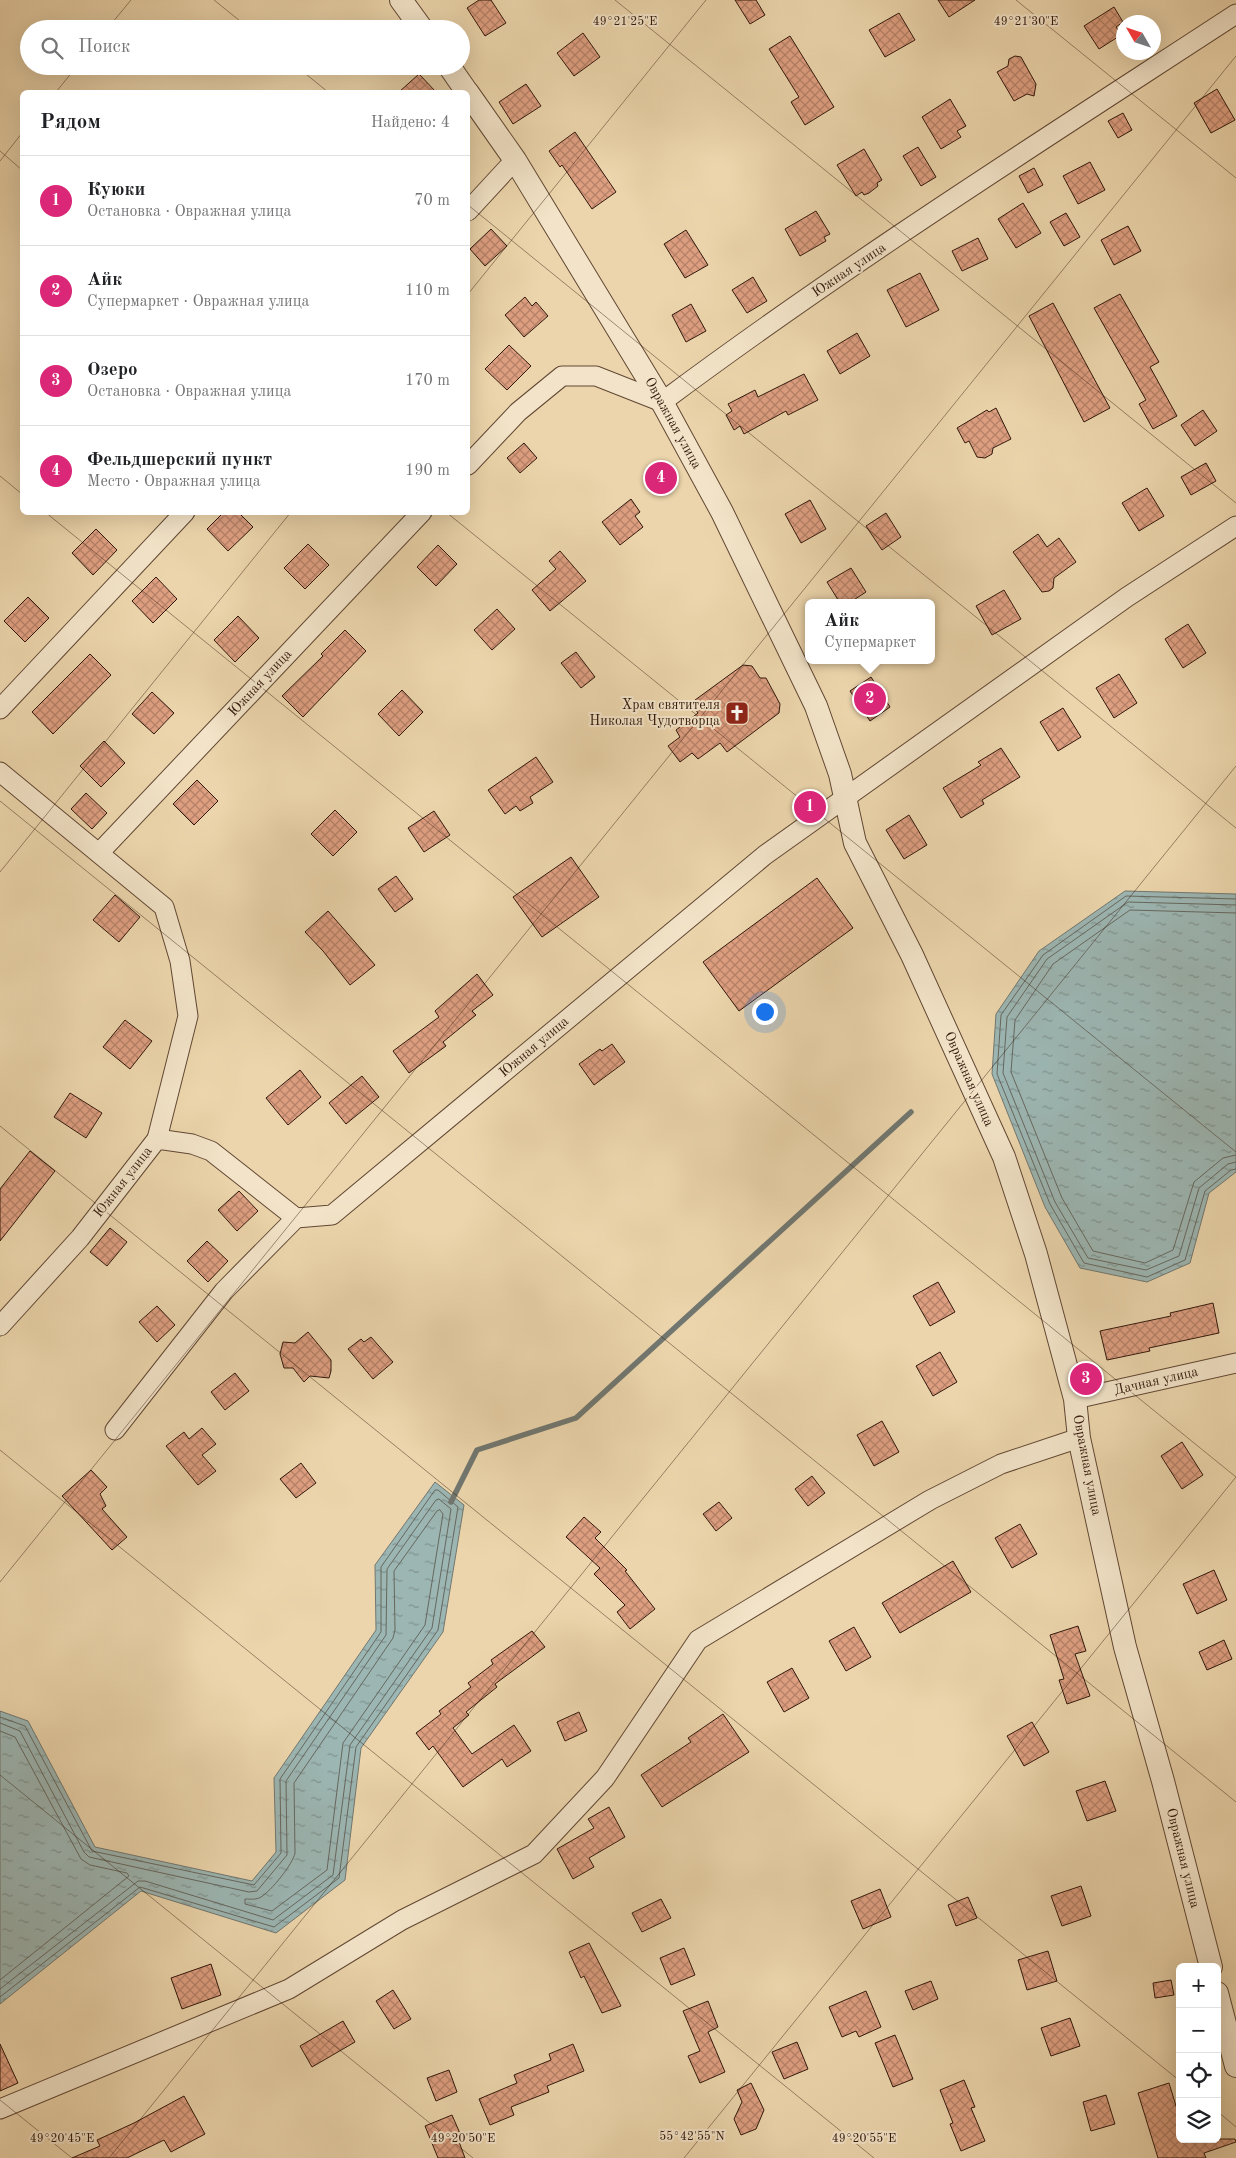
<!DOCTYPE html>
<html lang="ru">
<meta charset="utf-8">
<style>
body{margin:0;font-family:"Old Standard TT",serif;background:#f6f6f6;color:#202124}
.controls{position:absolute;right:15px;bottom:15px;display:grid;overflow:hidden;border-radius:8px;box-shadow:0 5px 20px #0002}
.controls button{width:45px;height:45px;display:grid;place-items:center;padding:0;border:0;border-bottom:1px solid #e0e0e0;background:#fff;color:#202124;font:25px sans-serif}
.compass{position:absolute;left:1116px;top:15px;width:45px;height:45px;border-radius:50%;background:#fff;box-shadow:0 5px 20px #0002;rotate:309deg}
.you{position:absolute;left:764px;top:1011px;width:18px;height:18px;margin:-12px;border:4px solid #fff;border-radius:50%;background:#1a73e8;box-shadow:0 0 0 8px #1a73e833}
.badge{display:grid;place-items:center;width:32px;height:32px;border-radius:50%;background:#db2777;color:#fff;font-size:16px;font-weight:700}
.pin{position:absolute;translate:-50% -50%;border:2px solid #fff;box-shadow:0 1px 5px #0006}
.popup{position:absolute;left:805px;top:599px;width:130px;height:65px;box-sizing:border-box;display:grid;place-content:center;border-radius:8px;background:#fff;filter:drop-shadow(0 1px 4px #0005);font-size:16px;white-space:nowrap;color:#757577}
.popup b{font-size:19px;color:#202124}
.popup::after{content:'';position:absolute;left:50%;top:100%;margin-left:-10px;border:10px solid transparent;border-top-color:#fff}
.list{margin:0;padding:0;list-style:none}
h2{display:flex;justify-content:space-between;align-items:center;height:65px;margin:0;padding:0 20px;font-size:21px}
h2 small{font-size:16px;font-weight:400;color:#757577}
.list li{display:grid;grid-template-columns:32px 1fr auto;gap:15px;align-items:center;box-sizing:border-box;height:90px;padding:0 20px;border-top:1px solid #e0e0e0}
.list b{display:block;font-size:19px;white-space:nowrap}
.list p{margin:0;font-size:16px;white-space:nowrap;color:#757577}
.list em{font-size:16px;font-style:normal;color:#757577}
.icon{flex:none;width:28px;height:28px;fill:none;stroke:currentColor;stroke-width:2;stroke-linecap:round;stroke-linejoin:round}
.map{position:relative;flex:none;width:1236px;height:2158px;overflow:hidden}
.search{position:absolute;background:#fff;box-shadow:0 5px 20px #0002;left:20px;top:20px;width:450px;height:55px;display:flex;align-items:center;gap:12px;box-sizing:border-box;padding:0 18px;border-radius:28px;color:#757577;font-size:19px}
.panel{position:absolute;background:#fff;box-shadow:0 5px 20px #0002;left:20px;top:90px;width:450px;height:425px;border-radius:8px}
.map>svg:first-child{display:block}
.water{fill:url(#water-ripples);stroke:#717770}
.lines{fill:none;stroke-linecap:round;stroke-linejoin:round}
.shore{stroke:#66675f;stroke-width:1}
.stream{stroke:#717770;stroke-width:5.5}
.building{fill:url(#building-cross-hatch);stroke:#31180b}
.minor-casing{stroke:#604733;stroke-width:21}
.tertiary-casing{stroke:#604733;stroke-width:24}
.minor{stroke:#f3e4c9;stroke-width:19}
.tertiary{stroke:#f3e4c9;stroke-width:22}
.ticks{fill:none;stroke:#31180b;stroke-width:1;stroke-opacity:0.45}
.labels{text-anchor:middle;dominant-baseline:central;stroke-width:4;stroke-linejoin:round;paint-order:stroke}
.street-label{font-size:14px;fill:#31180b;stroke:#f3e4c9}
.poi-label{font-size:14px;fill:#31180b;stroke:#f3e4c9;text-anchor:end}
.ticks-label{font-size:12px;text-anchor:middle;fill:#31180b;stroke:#f3e4c9;stroke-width:4;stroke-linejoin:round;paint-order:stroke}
</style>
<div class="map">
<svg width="1236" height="2158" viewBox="0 0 1236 2158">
<defs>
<pattern id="water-ripples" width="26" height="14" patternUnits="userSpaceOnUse" patternTransform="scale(1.25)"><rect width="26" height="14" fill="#9cb6b3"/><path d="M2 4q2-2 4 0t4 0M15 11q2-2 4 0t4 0" fill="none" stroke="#809390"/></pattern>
<pattern id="building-cross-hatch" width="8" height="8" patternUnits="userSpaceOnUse" patternTransform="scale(1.25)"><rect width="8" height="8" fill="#de9f81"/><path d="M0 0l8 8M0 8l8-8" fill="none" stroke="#b58168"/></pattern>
</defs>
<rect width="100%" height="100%" fill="#ecd5ac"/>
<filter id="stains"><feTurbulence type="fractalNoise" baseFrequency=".004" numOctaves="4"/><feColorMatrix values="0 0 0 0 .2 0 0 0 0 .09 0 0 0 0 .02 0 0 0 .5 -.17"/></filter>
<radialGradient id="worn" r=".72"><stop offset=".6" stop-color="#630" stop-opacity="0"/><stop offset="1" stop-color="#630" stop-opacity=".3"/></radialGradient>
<g class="water">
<polygon points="1125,891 1236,894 1236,1172 1209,1193 1190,1263 1147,1282 1080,1268 1045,1207 992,1074 996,1014 1039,951"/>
<polygon points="435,1482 464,1505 443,1632 361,1748 345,1880 276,1933 141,1891 0,2004 0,1711 28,1721 95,1847 252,1881 276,1852 274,1778 376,1630 375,1565"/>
</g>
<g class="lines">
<g class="shore">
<polyline points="1236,899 1126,896 1043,955 1001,1015 997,1074 1050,1204 1084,1263 1147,1277 1185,1260 1205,1191 1231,1170 1236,1169"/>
<polyline points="1236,905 1128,902 1047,959 1007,1017 1003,1073 1055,1202 1088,1258 1146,1270 1179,1256 1199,1188 1228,1164 1236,1162"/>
<polyline points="1236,913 1130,910 1053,964 1015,1020 1011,1072 1062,1198 1093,1251 1145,1263 1173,1250 1194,1182 1223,1158 1236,1155"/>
<path d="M 440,1510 L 443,1514 L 425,1625 L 343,1743 L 327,1870 L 272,1911 L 245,1904 L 245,1899 C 251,1899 256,1900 261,1897 C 271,1891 293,1864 295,1853 L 294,1783 L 393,1638 L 395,1630 L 394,1571 L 437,1511 Z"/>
<polyline points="0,1717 25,1726 92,1851 254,1885 281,1853 280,1779 381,1632 381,1567 435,1490 438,1490 458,1507 438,1630 356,1747 339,1878 274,1927 140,1887 0,1997"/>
<polyline points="0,1723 20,1731 84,1852 89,1857 249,1892 257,1891 287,1855 286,1781 386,1635 387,1569 436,1500 439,1499 451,1509 432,1628 350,1745 333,1875 273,1920 145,1881 138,1881 0,1989"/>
<polyline points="0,1731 15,1737 81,1859 90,1865 127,1873 129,1876 0,1980"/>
</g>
<polyline class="stream" points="451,1502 477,1450 576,1418 911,1112"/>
</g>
<g class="building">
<polygon points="479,0 491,0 506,23 485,36 467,8"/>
<polygon points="735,0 756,0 765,15 750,24"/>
<polygon points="938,0 975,0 949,17"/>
<polygon points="1114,7 1123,22 1116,27 1121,35 1099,49 1084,26"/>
<polygon points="899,13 915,40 885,57 869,30"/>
<polygon points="583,33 600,57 574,76 557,53"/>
<polygon points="790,36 834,107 805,125 791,102 799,97 769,49"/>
<polygon points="1015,56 1021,57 1036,84 1034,96 1027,94 1014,101 997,72 1008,66 1009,59"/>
<polygon points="419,74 436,92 399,92"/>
<polygon points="526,84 541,106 513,124 499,102"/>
<polygon points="1217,89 1235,120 1211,133 1194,103"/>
<polygon points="950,99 966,126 957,131 961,137 941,149 922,117"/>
<polygon points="1123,113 1132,130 1118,138 1108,121"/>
<polygon points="575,132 616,192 592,209 562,165 560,167 549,151"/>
<polygon points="918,147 936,177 921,186 903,156"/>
<polygon points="864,149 882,180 877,183 878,186 869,193 864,195 862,192 856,196 837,165"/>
<polygon points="1090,162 1105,190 1078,204 1063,176"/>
<polygon points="1034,168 1043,185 1028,193 1019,176"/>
<polygon points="1023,203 1041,233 1016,248 998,219"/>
<polygon points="816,211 830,234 824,237 826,241 800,256 785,229"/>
<polygon points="1066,213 1080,237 1064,246 1050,222"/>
<polygon points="1128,226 1141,251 1114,265 1101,240"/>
<polygon points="491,229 507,246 485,266 470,249"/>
<polygon points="686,230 708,265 685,278 664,244"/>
<polygon points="978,238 988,259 962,271 952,251"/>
<polygon points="920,273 939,310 906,327 887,290"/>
<polygon points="753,277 767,301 747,313 732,290"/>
<polygon points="1120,294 1159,362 1150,367 1177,416 1153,429 1139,404 1146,400 1094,308"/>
<polygon points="525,297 532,306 536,302 548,316 524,337 505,315"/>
<polygon points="1053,303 1110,408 1084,422 1029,316"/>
<polygon points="691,304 706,331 686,342 672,315"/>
<polygon points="857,333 870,356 840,374 827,351"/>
<polygon points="509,345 531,366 507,390 485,369"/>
<polygon points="804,374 818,400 788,415 786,411 744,434 740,426 734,430 726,415 732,411 728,404 755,390 758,397"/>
<polygon points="996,408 1011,439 993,448 992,454 985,458 977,457 969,441 965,443 957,428 987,410 989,412"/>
<polygon points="1203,410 1217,431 1195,446 1181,425"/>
<polygon points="524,443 537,458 520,473 507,458"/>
<polygon points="667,463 678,480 656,494 645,477"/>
<polygon points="1206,463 1216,481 1191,495 1181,477"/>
<polygon points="1147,488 1164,516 1139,531 1122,503"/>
<polygon points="631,499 640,512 635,516 643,527 620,545 602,522"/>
<polygon points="810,500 826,529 801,543 785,514"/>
<polygon points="224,512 238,512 253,527 228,551 207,529"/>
<polygon points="886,513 901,537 882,550 866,526"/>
<polygon points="96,529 117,550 93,575 72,553"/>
<polygon points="1038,534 1047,547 1059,538 1076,562 1054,578 1053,588 1049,591 1042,592 1013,552"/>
<polygon points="308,544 329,565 305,589 284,568"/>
<polygon points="438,545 457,564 436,586 417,567"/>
<polygon points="560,551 586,581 550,611 532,590 556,569 549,561"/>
<polygon points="851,568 866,592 849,603 840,603 827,582"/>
<polygon points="156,577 177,599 153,623 132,601"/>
<polygon points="1004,590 1021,619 992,635 976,606"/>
<polygon points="28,597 49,618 25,642 4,621"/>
<polygon points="497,609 515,629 492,650 474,630"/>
<polygon points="238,616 259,638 235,662 214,640"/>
<polygon points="1188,624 1206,653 1183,668 1165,639"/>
<polygon points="345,630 366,651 303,717 282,696 323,656 321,654"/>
<polygon points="576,652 595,677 581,688 561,663"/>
<polygon points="90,654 111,675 53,734 32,712"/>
<polygon points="743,665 752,666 760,678 766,678 780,704 779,713 727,752 720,743 698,759 692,753 680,762 668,746 680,737 676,730 698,713 691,703"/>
<polygon points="1119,674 1137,703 1114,718 1096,688"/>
<polygon points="871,677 890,707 870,721 850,691"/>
<polygon points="402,690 423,712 399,736 378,714"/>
<polygon points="152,692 174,713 154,734 132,714"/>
<polygon points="1063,708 1081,737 1058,751 1040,722"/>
<polygon points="104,741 125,763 101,787 80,766"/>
<polygon points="1001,748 1020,777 982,800 984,804 961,818 943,788 981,765 978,762"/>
<polygon points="536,757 553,782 530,797 533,803 520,811 516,806 505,814 488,790"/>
<polygon points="197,780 218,801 194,825 173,804"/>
<polygon points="86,793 107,813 92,829 71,809"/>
<polygon points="335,810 357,832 333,856 311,834"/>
<polygon points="434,811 450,835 424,852 408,828"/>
<polygon points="909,815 927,845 904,859 886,830"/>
<polygon points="571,857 599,897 542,937 513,897"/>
<polygon points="396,876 413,899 395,912 378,889"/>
<polygon points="817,878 853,928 739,1011 703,962"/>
<polygon points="115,895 140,917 119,942 93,920"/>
<polygon points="328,911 375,965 350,985 323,951 305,932"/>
<polygon points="477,974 493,995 472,1011 476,1015 443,1042 446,1046 409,1073 393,1051 439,1017 435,1011"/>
<polygon points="125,1020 152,1041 130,1069 103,1047"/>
<polygon points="612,1044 625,1062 594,1085 579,1064 600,1049 602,1051"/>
<polygon points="300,1070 321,1097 288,1125 266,1098"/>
<polygon points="362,1076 379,1097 346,1124 329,1103"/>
<polygon points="70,1093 102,1113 86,1138 54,1117"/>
<polygon points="30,1151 55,1171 0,1241 0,1189"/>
<polygon points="239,1191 258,1211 237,1231 218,1210"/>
<polygon points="110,1228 127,1242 107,1266 90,1252"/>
<polygon points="207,1241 228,1261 208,1282 187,1261"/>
<polygon points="938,1282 955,1312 930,1326 913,1296"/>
<polygon points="1213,1303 1219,1333 1149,1348 1150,1351 1107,1360 1100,1331 1171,1316 1170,1313"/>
<polygon points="157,1306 175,1325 157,1342 139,1322"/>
<polygon points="308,1332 331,1360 331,1371 329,1378 310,1376 304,1382 293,1368 284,1368 280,1354 283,1342 295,1343"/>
<polygon points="371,1337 393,1362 373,1379 348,1349 361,1339 364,1342"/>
<polygon points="940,1352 957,1382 933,1396 916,1366"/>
<polygon points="235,1373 249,1391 225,1410 211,1392"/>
<polygon points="882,1421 899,1452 874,1466 857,1435"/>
<polygon points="202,1428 216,1444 202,1455 216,1471 198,1485 166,1446 184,1432 189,1439"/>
<polygon points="1182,1442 1203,1475 1182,1489 1161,1456"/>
<polygon points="301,1463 316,1483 296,1498 280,1479"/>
<polygon points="91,1470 107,1487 100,1494 106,1506 102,1509 127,1537 112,1550 62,1496"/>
<polygon points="812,1476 825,1493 808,1506 795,1489"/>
<polygon points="719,1502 732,1518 716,1531 703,1514"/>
<polygon points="584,1517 601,1532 595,1538 627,1570 625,1571 655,1609 630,1629 617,1612 625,1605 594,1574 600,1568 566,1537"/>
<polygon points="1020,1524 1037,1554 1012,1568 995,1538"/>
<polygon points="953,1561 971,1592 900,1633 882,1603"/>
<polygon points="1214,1570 1227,1600 1197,1614 1183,1584"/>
<polygon points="1078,1626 1086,1651 1075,1654 1090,1696 1067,1704 1059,1680 1064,1679 1050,1635"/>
<polygon points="854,1627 871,1657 846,1671 829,1641"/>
<polygon points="532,1631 545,1647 495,1684 497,1687 466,1712 469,1715 453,1728 472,1754 514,1725 531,1751 507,1767 502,1759 463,1787 433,1746 429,1750 416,1733 441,1714 439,1711 471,1687 468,1683 493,1664 491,1660"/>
<polygon points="1224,1640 1232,1659 1207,1670 1199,1652"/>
<polygon points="792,1668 809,1698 784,1712 767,1682"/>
<polygon points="579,1712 587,1731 565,1741 557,1722"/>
<polygon points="723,1714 749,1752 662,1807 641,1775 691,1742 688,1738"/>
<polygon points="1032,1722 1049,1752 1024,1766 1007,1736"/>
<polygon points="1105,1781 1116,1811 1087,1821 1076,1791"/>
<polygon points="609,1807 625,1837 589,1858 594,1867 573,1879 557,1849 594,1828 588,1819"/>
<polygon points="1081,1886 1091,1916 1062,1926 1051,1896"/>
<polygon points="880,1889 891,1917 863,1929 851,1901"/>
<polygon points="968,1897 977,1918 956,1926 948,1905"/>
<polygon points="661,1899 671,1918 642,1932 632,1913"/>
<polygon points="589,1943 621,2006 602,2013 584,1976 581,1978 569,1952"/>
<polygon points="684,1948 695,1975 671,1985 660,1958"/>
<polygon points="1048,1951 1057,1981 1027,1990 1018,1960"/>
<polygon points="211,1964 221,1995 182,2009 171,1978"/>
<polygon points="1171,1980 1174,1995 1155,1998 1153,1983"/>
<polygon points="931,1981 938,1999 913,2010 905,1991"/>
<polygon points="393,1990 411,2019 394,2029 376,2001"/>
<polygon points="866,1991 881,2027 859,2037 856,2031 842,2037 829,2007"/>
<polygon points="708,2001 718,2027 708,2032 725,2072 700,2083 688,2056 700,2051 683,2011"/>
<polygon points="1070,2018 1080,2046 1051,2056 1041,2028"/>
<polygon points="343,2021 355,2042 312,2067 300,2046"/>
<polygon points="895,2035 913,2079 893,2087 875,2043"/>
<polygon points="797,2042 808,2069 784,2079 772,2052"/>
<polygon points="0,2044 18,2083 0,2091"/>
<polygon points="573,2044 584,2071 547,2086 549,2092 511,2107 514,2115 490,2125 479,2099 517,2083 514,2075 551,2060 549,2054"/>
<polygon points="449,2070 457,2092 436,2101 427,2078"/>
<polygon points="964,2080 975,2107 971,2108 985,2141 961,2151 950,2124 953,2123 940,2090"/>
<polygon points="751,2083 764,2110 756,2129 741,2135 734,2119 742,2102 737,2090"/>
<polygon points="1169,2083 1180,2119 1180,2139 1235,2139 1236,2142 1204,2153 1206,2158 1158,2158 1138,2093"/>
<polygon points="1106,2095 1115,2124 1091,2131 1083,2102"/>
<polygon points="184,2096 205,2134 171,2152 164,2140 127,2158 72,2158 100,2146 97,2140 134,2123"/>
<polygon points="452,2115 462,2138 458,2139 465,2158 438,2158 425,2126"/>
</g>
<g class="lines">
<g class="minor-casing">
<g id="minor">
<polyline points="468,211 515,160"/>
<path d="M 468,465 L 518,412 L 562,376 L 596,376 L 662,402 C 847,264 1043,140 1236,14"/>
<polyline points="0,709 185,512"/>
<polyline points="0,772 164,907 180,961 188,1016 157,1139"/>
<polyline points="99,853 422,512"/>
<polyline points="0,1326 80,1238 157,1139 192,1144 211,1151 296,1218"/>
<polyline points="1075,1399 1236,1363"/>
<polyline points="115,1430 224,1291 296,1218 332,1215 765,855 1127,597 1236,526"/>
<polyline points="0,2109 289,1989 402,1920 534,1854 605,1778 698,1640 930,1500 1001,1464 1079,1438"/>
</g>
</g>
<g class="tertiary-casing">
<g id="tertiary">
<polyline points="401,0 422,29"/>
<polyline points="449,66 467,92"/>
<polyline points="468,93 515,160 662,402 722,512 816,706 840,774 855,843 912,955 1004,1157 1036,1254 1075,1399 1079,1438 1125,1647 1163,1781 1211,1967"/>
<polyline points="1217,1993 1236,2066"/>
</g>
</g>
<use href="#minor" class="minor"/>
<use href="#tertiary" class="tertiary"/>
</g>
<path class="ticks" d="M 214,0 L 250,29M 615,0 L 1236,503M 1016,0 L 1236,178M 107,29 L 131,0M 296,66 L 328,92M 56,92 L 77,66M 0,151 L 22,170M 0,161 L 22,133M 468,205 L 1236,828M 468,294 L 706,0M 0,476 L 22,494M 45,512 L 1236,1477M 446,512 L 1236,1152M 0,801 L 1236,1802M 0,872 L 291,512M 0,1126 L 1180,2081M 0,1450 L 874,2158M 0,1582 L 1236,56M 0,1775 L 473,2158M 0,2100 L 72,2158M 1217,2111 L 1236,2127M 109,2158 L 1236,766M 684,2158 L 1236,1477"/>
<defs>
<g id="church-square" transform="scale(1.25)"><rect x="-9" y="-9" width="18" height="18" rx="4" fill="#8f2418" stroke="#f3e4c9"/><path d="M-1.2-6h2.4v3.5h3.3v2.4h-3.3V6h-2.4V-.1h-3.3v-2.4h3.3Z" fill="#fff"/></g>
</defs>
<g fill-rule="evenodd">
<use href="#church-square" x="737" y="713"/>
</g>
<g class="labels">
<g class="street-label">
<text transform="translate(849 270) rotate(-34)">Южная улица</text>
<text transform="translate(673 423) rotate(61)">Овражная улица</text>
<text transform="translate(260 683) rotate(-47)">Южная улица</text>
<text transform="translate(534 1047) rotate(-40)">Южная улица</text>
<text transform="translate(969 1079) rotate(66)">Овражная улица</text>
<text transform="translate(123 1182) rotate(-52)">Южная улица</text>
<text transform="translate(1156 1381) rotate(-13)">Дачная улица</text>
<text transform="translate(1087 1465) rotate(79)">Овражная улица</text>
<text transform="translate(1183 1858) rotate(76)">Овражная улица</text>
</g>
<g class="poi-label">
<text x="720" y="705">Храм святителя<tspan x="720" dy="16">Николая Чудотворца</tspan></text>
</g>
</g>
<g class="ticks-label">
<text x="625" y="25">49°21'25"E</text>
<text x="1026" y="25">49°21'30"E</text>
<text x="692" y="2140">55°42'55"N</text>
<text x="62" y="2142">49°20'45"E</text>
<text x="463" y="2142">49°20'50"E</text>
<text x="864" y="2142">49°20'55"E</text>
</g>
<rect width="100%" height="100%" filter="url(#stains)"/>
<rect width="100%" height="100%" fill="url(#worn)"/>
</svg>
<div class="controls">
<button>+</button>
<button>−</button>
<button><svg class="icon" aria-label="locate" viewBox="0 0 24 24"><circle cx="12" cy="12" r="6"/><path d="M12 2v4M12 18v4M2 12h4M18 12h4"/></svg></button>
<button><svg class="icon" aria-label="layers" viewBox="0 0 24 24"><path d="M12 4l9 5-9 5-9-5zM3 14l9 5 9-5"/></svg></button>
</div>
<svg class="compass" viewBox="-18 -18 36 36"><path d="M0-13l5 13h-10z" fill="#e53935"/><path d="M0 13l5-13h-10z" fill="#757577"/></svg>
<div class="you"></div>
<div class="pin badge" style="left:810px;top:807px">1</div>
<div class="pin badge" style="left:870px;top:699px">2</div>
<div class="popup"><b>Айк</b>Супермаркет</div>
<div class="pin badge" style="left:1086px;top:1379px">3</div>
<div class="pin badge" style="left:661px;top:478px">4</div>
<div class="search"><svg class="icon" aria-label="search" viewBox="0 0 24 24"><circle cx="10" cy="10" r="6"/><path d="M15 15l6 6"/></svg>Поиск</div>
<section class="panel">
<h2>Рядом<small>Найдено: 4</small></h2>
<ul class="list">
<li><span class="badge">1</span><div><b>Куюки</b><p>Остановка · Овражная улица</p></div><em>70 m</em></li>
<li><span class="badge">2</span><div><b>Айк</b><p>Супермаркет · Овражная улица</p></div><em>110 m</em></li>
<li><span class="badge">3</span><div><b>Озеро</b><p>Остановка · Овражная улица</p></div><em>170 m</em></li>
<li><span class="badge">4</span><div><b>Фельдшерский пункт</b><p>Место · Овражная улица</p></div><em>190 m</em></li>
</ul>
</section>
</div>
